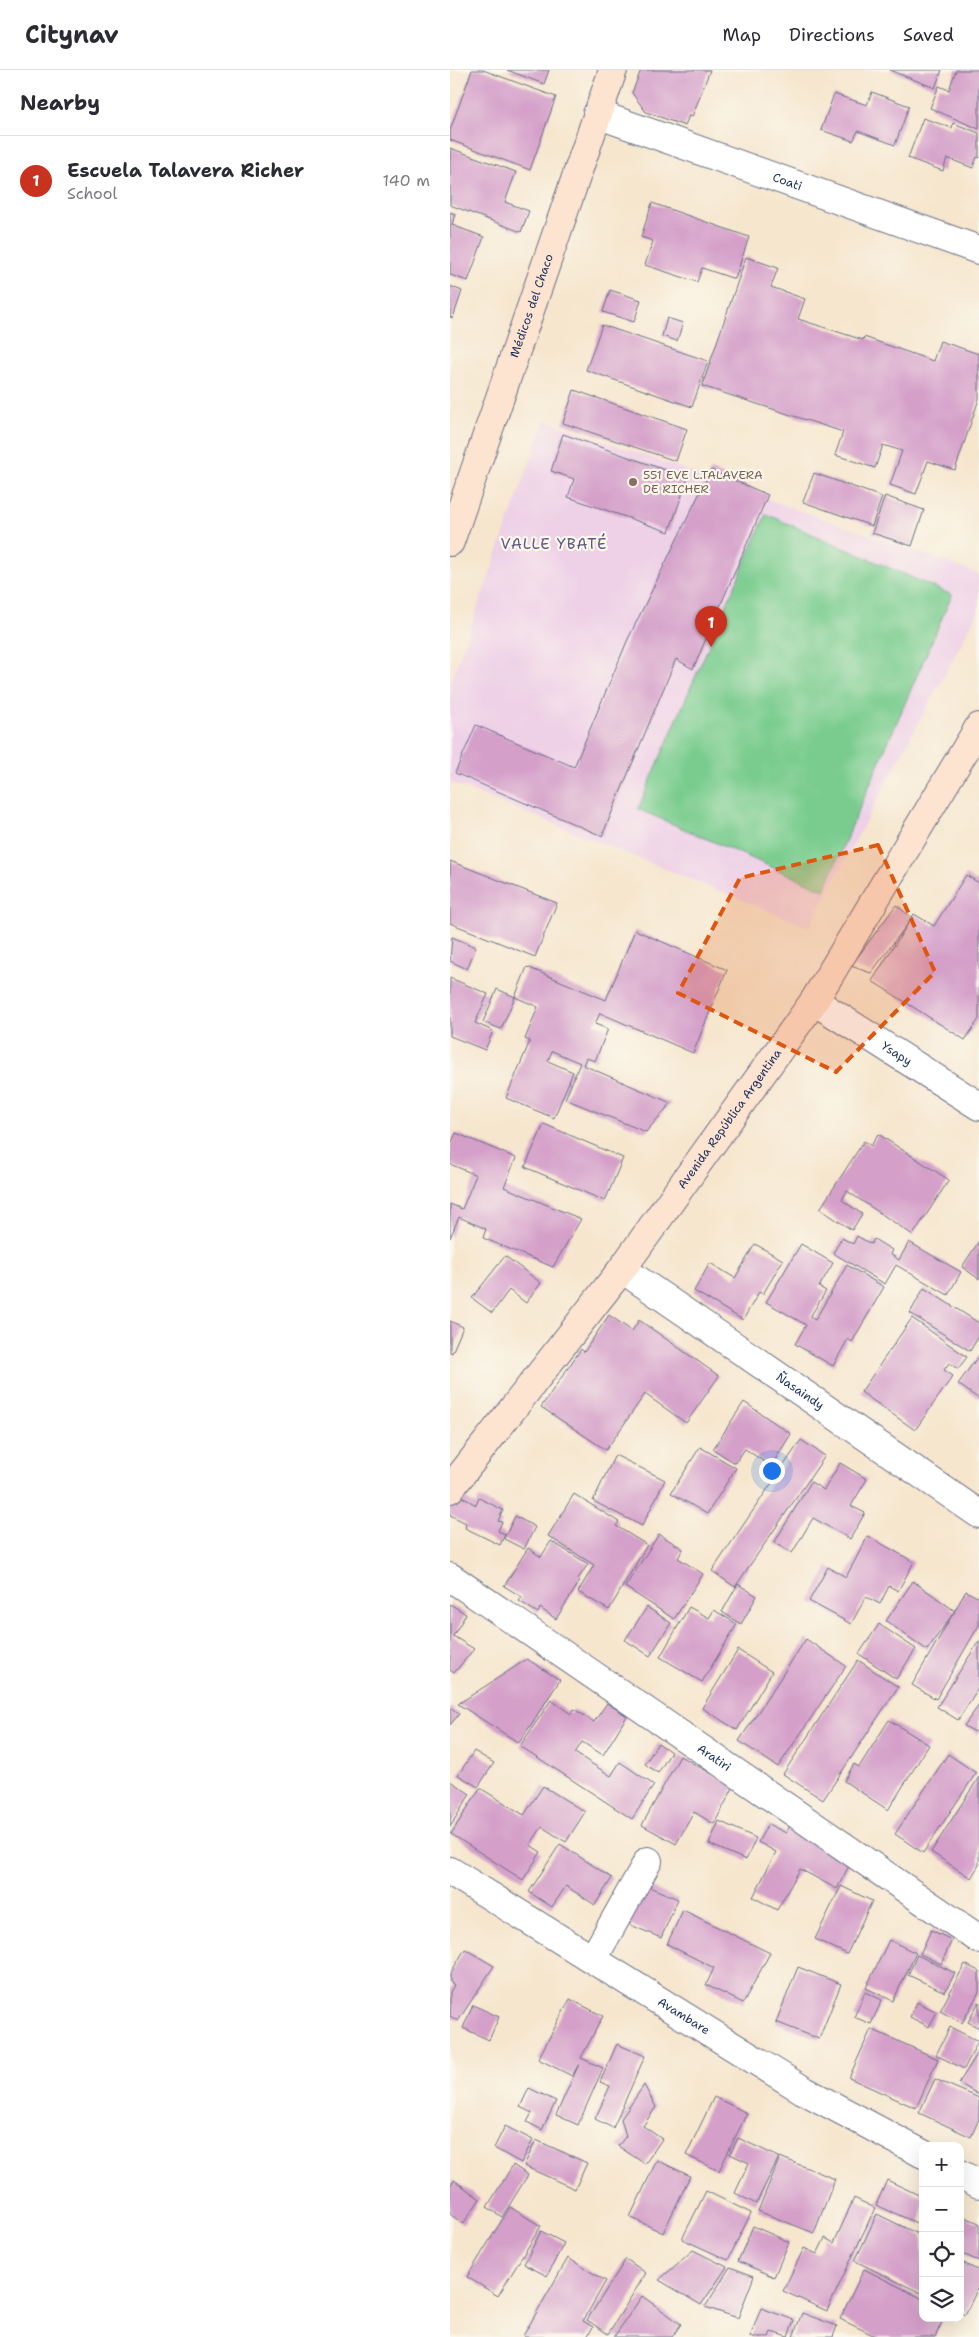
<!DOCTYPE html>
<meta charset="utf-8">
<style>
body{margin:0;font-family:"Shantell Sans",sans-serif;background:#f2f2f3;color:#2b2b33}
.controls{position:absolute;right:15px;bottom:15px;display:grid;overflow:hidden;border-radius:10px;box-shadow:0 5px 20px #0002}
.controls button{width:45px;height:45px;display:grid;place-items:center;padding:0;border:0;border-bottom:1px solid #e1e1e2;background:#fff;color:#2b2b33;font:25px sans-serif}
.you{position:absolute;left:321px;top:1400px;width:18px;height:18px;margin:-12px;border:4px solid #fff;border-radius:50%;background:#1a73e8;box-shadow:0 0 0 8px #1a73e833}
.badge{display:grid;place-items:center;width:32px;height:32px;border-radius:50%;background:#c8321e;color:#fff;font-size:16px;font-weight:700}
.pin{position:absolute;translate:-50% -41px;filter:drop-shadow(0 1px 2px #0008)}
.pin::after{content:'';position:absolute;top:26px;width:18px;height:15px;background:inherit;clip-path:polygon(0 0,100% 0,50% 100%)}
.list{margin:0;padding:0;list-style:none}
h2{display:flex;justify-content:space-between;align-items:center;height:65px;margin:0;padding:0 20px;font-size:21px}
h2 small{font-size:16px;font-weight:400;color:#7c7c81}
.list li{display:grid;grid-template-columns:32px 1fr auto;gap:15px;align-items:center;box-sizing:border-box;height:90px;padding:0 20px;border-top:1px solid #e1e1e2}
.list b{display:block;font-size:19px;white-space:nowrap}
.list p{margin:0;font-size:16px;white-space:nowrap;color:#7c7c81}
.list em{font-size:16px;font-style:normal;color:#7c7c81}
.icon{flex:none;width:28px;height:28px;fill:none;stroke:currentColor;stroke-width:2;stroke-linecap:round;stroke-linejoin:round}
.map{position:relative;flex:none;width:529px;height:2267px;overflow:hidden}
header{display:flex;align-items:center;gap:30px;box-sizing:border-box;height:70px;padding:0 25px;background:#fff;border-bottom:1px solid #e1e1e2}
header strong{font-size:24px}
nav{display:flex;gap:28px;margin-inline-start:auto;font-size:18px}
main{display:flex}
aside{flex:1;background:#fff}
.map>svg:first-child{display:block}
.built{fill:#eed0e7}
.green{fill:#79cc8e;stroke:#4a7e76}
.building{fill:#d49fc9}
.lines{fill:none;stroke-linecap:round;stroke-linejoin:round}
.street-casing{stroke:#686f85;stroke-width:30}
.secondary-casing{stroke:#686f85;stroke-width:30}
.street{stroke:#fff;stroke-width:28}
.secondary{stroke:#fde4d1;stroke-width:28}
.marked{fill:#de5710;fill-opacity:0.2;stroke:#de5710;stroke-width:4;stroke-dasharray:10 6;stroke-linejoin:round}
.education-dot{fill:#8d6e63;stroke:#fbf7ec;stroke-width:2}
.labels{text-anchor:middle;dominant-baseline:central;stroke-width:4.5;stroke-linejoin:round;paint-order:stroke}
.street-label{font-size:12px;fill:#1b2f5e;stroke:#fbf7ec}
.education-label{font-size:12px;fill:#785e54;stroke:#fbf7ec;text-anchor:start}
.quarter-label{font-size:15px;letter-spacing:1px;fill:#5c5683;stroke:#fbf7ec}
</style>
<header>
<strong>Citynav</strong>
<nav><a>Map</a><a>Directions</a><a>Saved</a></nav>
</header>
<main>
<aside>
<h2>Nearby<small></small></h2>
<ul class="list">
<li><span class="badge">1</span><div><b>Escuela Talavera Richer</b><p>School</p></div><em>140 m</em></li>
</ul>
</aside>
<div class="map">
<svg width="529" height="2267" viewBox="0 0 529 2267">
<rect width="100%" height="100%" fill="#fbf7ec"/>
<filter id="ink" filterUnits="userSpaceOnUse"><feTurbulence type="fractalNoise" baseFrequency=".02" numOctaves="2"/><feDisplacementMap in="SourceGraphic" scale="10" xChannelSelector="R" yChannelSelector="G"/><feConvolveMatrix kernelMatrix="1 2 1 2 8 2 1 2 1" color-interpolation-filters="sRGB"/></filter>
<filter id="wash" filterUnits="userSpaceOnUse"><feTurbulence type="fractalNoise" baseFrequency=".0096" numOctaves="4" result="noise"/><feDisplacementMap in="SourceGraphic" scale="20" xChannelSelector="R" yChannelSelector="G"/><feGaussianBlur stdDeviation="1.12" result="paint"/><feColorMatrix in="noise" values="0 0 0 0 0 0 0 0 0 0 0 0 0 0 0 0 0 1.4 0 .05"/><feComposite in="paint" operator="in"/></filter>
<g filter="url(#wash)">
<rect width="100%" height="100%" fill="#f6e6ce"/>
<polygon class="built" points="95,350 529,504 529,540 359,857 0,712 0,614"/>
<polygon class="green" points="316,444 502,525 374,820 188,739"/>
<g id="blocks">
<g class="building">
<polygon points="22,0 33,0 106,27 80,100 0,70 0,60"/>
<polygon points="57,0 99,0 94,14"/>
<polygon points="191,0 260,0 242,47 239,45 235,56 196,42 182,23"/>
<polygon points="439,0 492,0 485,18"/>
<polygon points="506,0 529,0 529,59 480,38 489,16 499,20"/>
<polygon points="422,22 459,36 445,75 408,61 403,71 371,60 384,24 417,35"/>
<polygon points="473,48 502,58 503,53 529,63 529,88 527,87 523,98 497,88 493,101 458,88"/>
<polygon points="0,78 66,102 55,132 79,141 71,162 0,135"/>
<polygon points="202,133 299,167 285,209 252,198 247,212 195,195 203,171 191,167"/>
<polygon points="0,142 5,144 2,155 34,167 18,211 0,205"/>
<polygon points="296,187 328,198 321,217 355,229 348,249 413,270 414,267 483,291 490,271 529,284 529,329 505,400 478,391 466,424 440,415 452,381 433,375 425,398 385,385 393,362 252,316"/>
<polygon points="0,216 12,221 3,248 0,247"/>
<polygon points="160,220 191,230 184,252 153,242"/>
<polygon points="217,248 233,253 227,271 212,266"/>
<polygon points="152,255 258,291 242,337 136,300"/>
<polygon points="124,320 237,359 226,391 113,353"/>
<polygon points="113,364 238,408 219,462 118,427 124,409 101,401"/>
<polygon points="261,400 318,425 243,599 226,589 152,766 5,703 26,655 124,697 178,569"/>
<polygon points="364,403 432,427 422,456 353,432"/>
<polygon points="435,426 474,440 462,476 422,463"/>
<polygon points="0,791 107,833 85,887 0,853"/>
<polygon points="516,805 529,813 529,949 515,970 422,911 464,844 484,856"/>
<polygon points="446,835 462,848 421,903 401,896"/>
<polygon points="185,860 277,900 243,983 150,943 145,954 158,959 145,991 136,988 133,995 221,1033 196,1062 115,1029 130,993 102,981 98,991 123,1002 104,1048 56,1028 80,971 75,969 88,937 65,927 77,897 156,930"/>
<polygon points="2,867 26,877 17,899 0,891"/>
<polygon points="0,908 38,924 25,953 43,961 35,980 0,966"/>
<polygon points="47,919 65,927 51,959 33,952"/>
<polygon points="94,1054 173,1088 155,1131 75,1097"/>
<polygon points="6,1063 66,1088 54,1117 131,1149 103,1197 33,1168 36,1159 9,1147 0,1168 0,1134 12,1139 26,1105 0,1094 0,1076"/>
<polygon points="428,1064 499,1110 463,1165 397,1121 392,1130 412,1144 402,1160 370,1139 414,1071 421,1076"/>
<polygon points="407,1166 421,1174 424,1169 442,1180 440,1184 449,1190 459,1172 511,1202 498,1225 446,1195 435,1214 383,1183 392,1168 403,1174"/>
<polygon points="529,1171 529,1209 512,1197"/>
<polygon points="305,1174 333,1190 313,1224 309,1222 293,1250 244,1221 260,1193 285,1208"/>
<polygon points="351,1174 383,1193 369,1217 376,1221 360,1247 365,1250 397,1195 434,1217 402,1272 398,1269 383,1296 345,1274 356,1255 316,1232"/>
<polygon points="55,1186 91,1213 76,1233 59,1220 42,1243 22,1228"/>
<polygon points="474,1218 529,1253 529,1266 520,1281 460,1243"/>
<polygon points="159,1245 182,1261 189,1250 269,1306 236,1353 195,1324 156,1380 91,1337 131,1279 134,1282"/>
<polygon points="462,1248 517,1287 508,1299 499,1293 494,1300 503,1306 465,1360 411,1322"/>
<polygon points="0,1251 13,1257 2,1283 0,1282"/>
<polygon points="529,1285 529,1329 508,1314"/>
<polygon points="294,1332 341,1364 321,1396 295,1379 285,1393 263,1379"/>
<polygon points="351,1370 375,1386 285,1517 262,1501"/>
<polygon points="250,1377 286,1398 257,1444 221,1423"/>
<polygon points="165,1385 215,1410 192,1456 143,1431"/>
<polygon points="390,1393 417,1409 401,1436 415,1443 400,1469 363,1448 342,1483 324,1473 361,1412 374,1420"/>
<polygon points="7,1424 26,1435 29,1428 53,1440 48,1451 52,1452 48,1461 55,1464 50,1475 15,1458 16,1453 0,1445 0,1434"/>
<polygon points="124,1424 169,1452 166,1456 197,1475 159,1540 128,1522 144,1495 98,1466"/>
<polygon points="65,1446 85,1457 74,1479 54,1469"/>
<polygon points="209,1464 233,1479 228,1488 253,1504 224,1549 175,1517"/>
<polygon points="418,1466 464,1492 448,1521 439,1516 430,1534 416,1527 401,1554 359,1531 378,1497 396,1507"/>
<polygon points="101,1471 138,1494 128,1509 130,1511 106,1549 90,1538 88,1543 69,1531 72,1527 54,1516 78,1478 91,1487"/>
<polygon points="463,1511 505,1541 477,1580 436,1551"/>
<polygon points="288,1514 307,1526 291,1554 272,1542"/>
<polygon points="516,1521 529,1528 529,1555 486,1629 462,1615"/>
<polygon points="0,1534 16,1544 3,1566 24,1579 4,1603 0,1600"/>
<polygon points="197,1537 221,1553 200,1586 175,1570"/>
<polygon points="239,1537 259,1548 264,1540 287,1554 252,1612 210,1587"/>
<polygon points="429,1554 466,1579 446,1609 409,1584"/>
<polygon points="356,1569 396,1596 328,1697 289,1671"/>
<polygon points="529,1571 529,1617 508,1650 487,1637"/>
<polygon points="288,1580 322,1602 287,1660 252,1638"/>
<polygon points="77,1589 110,1610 69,1673 8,1634"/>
<polygon points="408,1590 448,1617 373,1730 333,1704"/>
<polygon points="101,1630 121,1644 124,1639 144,1652 157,1633 177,1646 153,1685 132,1672 125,1683 161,1706 170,1692 204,1715 182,1749 70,1676"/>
<polygon points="529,1635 529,1664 514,1656"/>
<polygon points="0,1637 9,1644 0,1655"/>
<polygon points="439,1650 479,1675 438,1740 394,1711 404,1694 409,1697"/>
<polygon points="208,1673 221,1682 208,1703 195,1694"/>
<polygon points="24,1681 44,1693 28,1717 8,1705"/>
<polygon points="498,1684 526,1703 473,1783 445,1764"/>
<polygon points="230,1686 284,1716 264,1754 244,1742 226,1774 192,1755"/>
<polygon points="529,1707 529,1795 521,1808 481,1782"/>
<polygon points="0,1711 20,1724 0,1757"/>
<polygon points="93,1716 135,1742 116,1772 92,1757 80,1775 91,1782 73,1810 1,1764 30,1718 74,1745"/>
<polygon points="269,1751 306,1768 296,1790 259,1774"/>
<polygon points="318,1754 336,1763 340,1756 402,1790 387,1819 350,1799 327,1840 303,1827 326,1782 308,1772"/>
<polygon points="110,1774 162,1808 145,1835 116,1816 102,1837 79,1822"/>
<polygon points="192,1814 228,1829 211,1868 176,1853"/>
<polygon points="391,1816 422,1831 397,1884 365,1869"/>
<polygon points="233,1840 320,1883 293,1933 256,1915 264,1898 217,1874"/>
<polygon points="481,1860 502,1870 491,1894 470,1884"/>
<polygon points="439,1870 466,1883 443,1931 416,1918"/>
<polygon points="15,1879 44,1896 8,1951 0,1946 0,1922 4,1915 0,1912 0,1904"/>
<polygon points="467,1885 505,1903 495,1922 458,1905"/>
<polygon points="515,1894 529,1901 529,1922 512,1953 490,1941"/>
<polygon points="348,1897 391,1914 369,1969 326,1952"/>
<polygon points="415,1922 432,1930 421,1954 404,1947"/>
<polygon points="120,1929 153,1946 131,1988 153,1998 128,2055 106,2045 129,1994 122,2006 88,1989"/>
<polygon points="467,1932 487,1942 479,1957 460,1947"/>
<polygon points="529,1932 529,1958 518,1952"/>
<polygon points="23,1935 49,1947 39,1970 13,1958"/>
<polygon points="500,1957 528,1971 514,1999 486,1985"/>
<polygon points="421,1959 488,1989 466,2038 399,2008"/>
<polygon points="167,1974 195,1986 163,2058 145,2049 160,2016 150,2012"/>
<polygon points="529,1981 529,2025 509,2013"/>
<polygon points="485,2009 529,2028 529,2049 521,2067 469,2043"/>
<polygon points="194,2015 206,2037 193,2056 212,2069 195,2094 168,2076 176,2066 171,2049"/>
<polygon points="79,2018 106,2031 92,2060 77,2052 82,2043 70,2037"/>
<polygon points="264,2027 297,2043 269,2101 236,2085"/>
<polygon points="55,2056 83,2070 71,2093 44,2078"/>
<polygon points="288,2068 329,2087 306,2134 285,2123 299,2093 280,2084"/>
<polygon points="86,2070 137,2093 125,2119 74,2096"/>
<polygon points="330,2087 385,2109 364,2163 308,2141"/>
<polygon points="207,2090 240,2106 213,2163 180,2147"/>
<polygon points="63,2095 78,2105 52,2147 37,2137"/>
<polygon points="4,2110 30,2129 13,2154 0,2144 0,2116"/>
<polygon points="437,2110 473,2127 471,2155 426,2135"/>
<polygon points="256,2121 301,2143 278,2190 232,2169"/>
<polygon points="404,2128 425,2138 377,2241 333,2221 354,2178 367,2184 375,2168 384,2173"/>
<polygon points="60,2137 91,2156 48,2226 17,2207"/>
<polygon points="427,2144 472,2166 473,2224 405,2191"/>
<polygon points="510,2145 529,2153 529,2191 510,2183"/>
<polygon points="303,2156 339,2172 324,2207 288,2191"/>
<polygon points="91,2161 114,2173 97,2206 74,2194"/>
<polygon points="243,2180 277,2197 251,2235 209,2210"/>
<polygon points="118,2188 156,2211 133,2251 143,2257 137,2267 75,2267 73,2266"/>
<polygon points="176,2189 196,2203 158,2264 137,2250"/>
<polygon points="510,2191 529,2201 529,2216 515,2245 510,2243"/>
<polygon points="280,2197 304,2206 288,2248 255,2237"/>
<polygon points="414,2199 473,2229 473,2248 494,2248 485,2267 427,2267 390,2249"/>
<polygon points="192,2226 231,2254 222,2267 164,2267"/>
<polygon points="311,2238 344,2250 338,2267 321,2262 319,2267 300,2267"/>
<polygon points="352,2243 387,2256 383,2267 343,2267"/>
</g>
</g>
</g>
<g filter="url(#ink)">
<use href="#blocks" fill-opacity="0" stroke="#686f85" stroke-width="1"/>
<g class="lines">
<g class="street-casing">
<g id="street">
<path id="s1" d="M 147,44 L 529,180"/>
<path id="s2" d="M 364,931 L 529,1036"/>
<path id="s3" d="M 172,1199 L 529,1444"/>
<path id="s4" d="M 0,1507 L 529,1869"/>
<path id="s5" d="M 0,1801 L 353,2020 L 473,2084"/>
<polyline points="143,1889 198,1791"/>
<polyline points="510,2104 529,2114"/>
</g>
</g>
<g class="secondary-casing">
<g id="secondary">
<path id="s6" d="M 0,472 L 163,0"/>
<path id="s7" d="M 0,1419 L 172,1199 L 364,931 L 529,657"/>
</g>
</g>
<use href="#street" class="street"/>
<use href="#secondary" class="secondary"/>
</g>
</g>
<path class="marked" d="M 428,775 L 485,902 L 386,1002 L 228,923 L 290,808 Z"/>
<circle class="education-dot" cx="183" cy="412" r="5"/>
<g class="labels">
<g class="street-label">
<text stroke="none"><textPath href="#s1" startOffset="202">Coati</textPath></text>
<text stroke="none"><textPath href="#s6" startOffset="250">Médicos del Chaco</textPath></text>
<text stroke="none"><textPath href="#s2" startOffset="98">Ysapy</textPath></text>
<text stroke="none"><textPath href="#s7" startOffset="464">Avenida República Argentina</textPath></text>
<text stroke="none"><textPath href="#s3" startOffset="216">Ñasaindy</textPath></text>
<text stroke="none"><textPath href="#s4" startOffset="320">Aratiri</textPath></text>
<text stroke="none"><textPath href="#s5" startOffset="275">Avambare</textPath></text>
</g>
<g class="education-label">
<text x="193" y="405">551 EVE L.TALAVERA<tspan x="193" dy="14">DE RICHER</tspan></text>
</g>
<g class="quarter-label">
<text x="104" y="474">VALLE YBATÉ</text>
</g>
</g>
</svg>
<div class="controls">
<button>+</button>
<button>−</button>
<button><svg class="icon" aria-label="locate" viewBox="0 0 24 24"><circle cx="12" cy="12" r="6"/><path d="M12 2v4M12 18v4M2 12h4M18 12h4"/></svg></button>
<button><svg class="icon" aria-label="layers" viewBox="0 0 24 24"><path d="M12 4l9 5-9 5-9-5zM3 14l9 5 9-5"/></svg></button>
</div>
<div class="you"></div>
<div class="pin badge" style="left:261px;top:577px">1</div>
</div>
</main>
